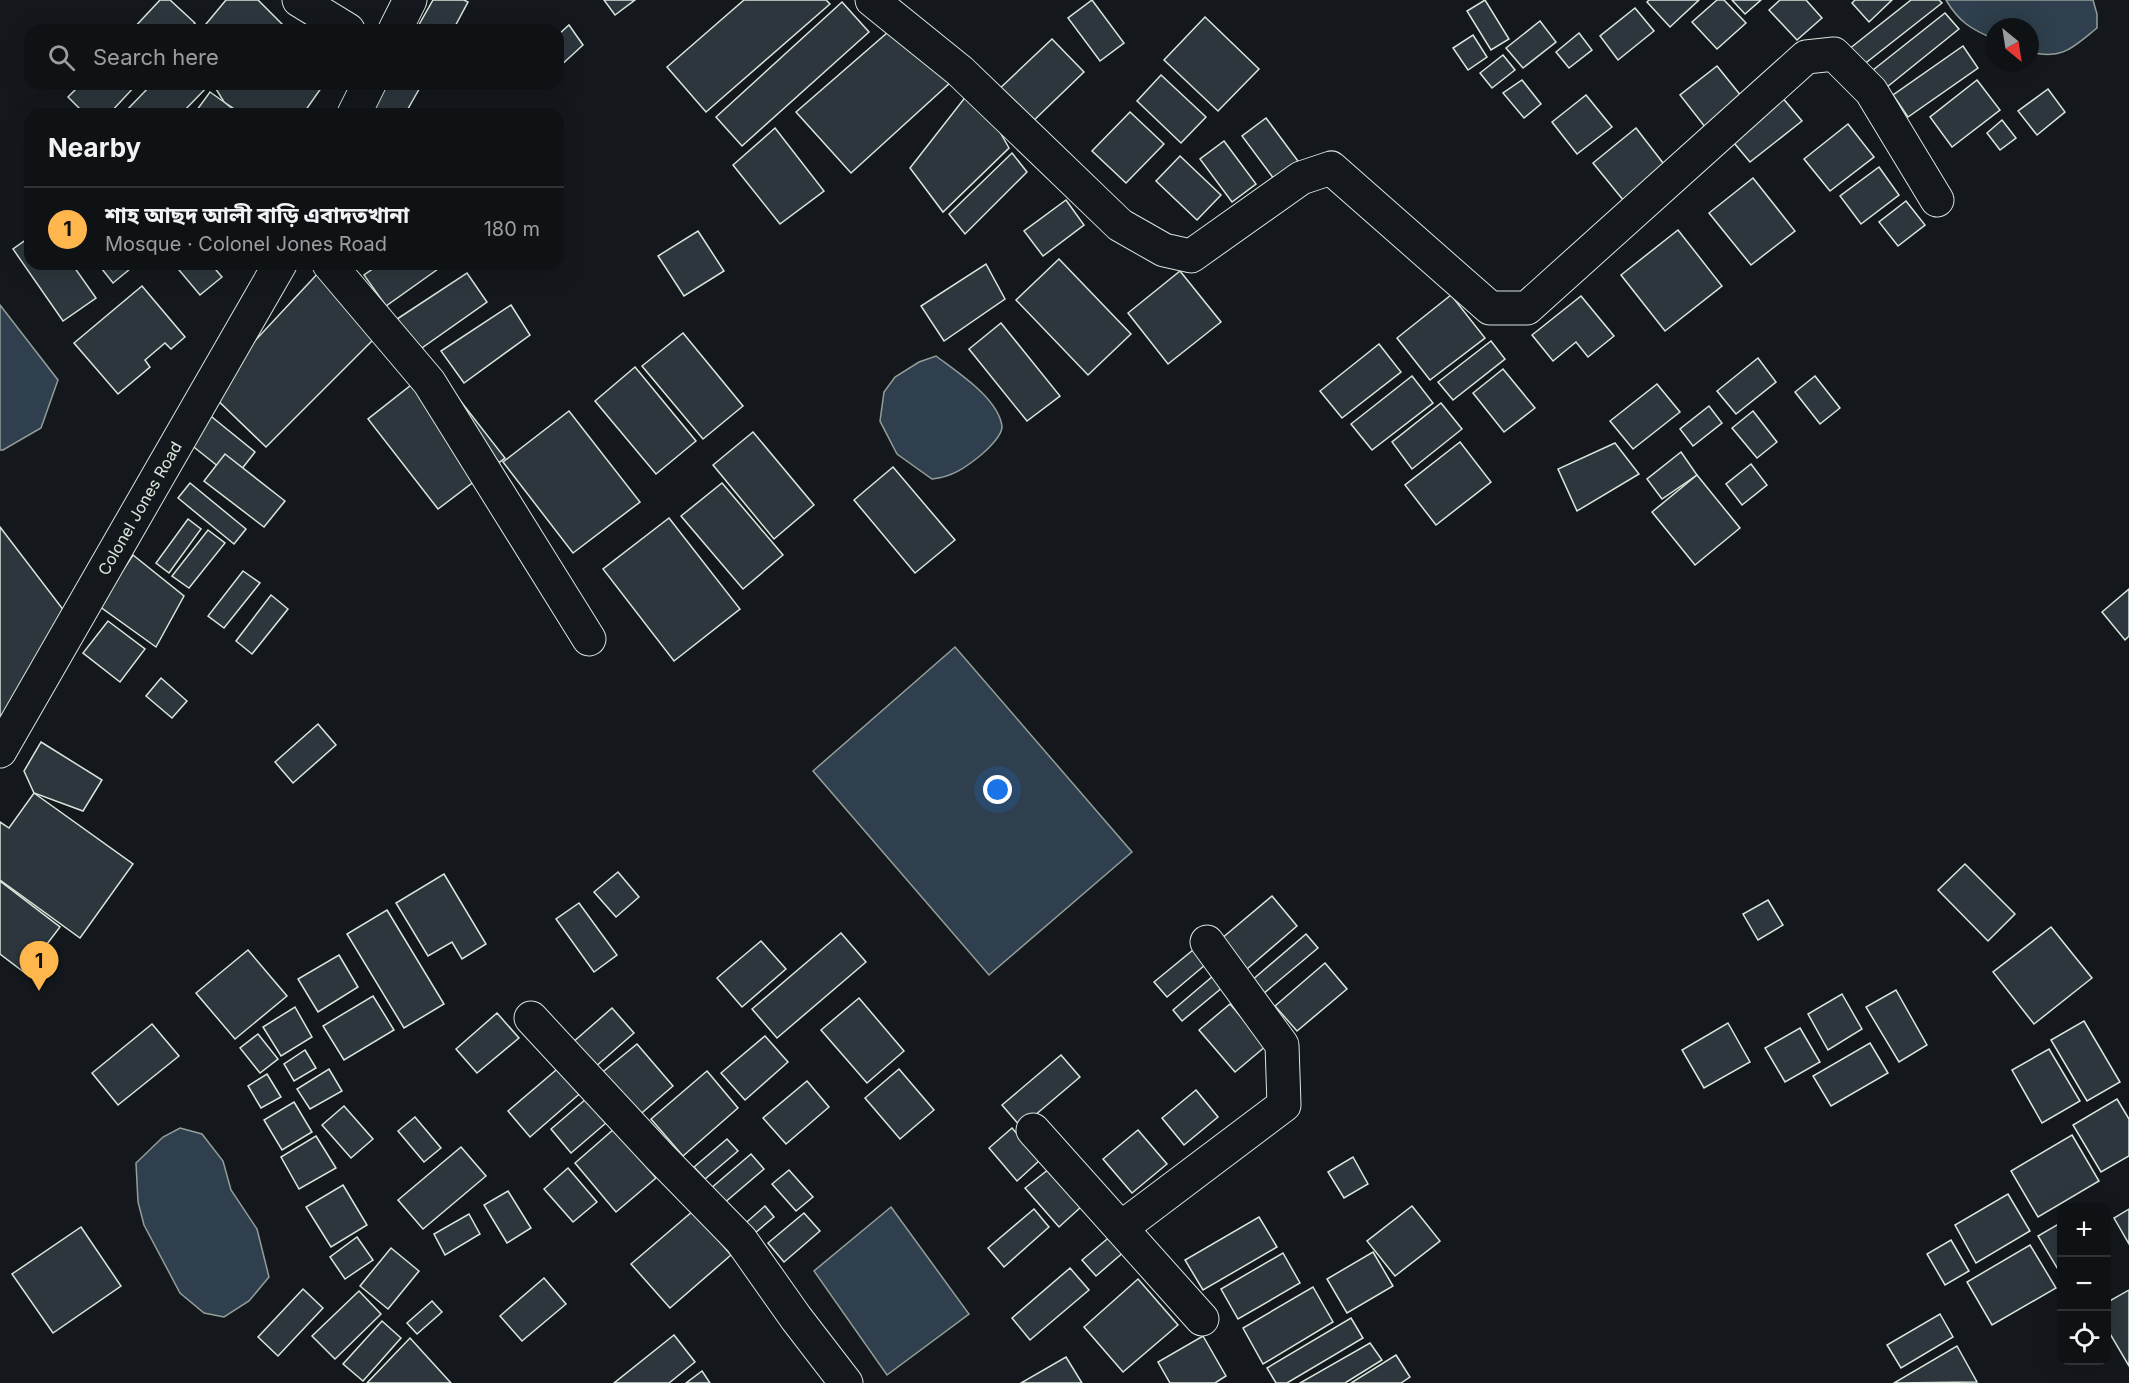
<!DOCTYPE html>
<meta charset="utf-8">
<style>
body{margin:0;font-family:Inter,"Noto Sans Bengali",sans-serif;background:#1d2022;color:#f1f3f6}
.controls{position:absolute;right:18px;bottom:18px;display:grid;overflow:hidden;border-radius:12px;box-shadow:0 6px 24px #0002}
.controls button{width:54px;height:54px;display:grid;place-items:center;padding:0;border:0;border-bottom:2px solid #2f3234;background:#0f1215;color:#f1f3f6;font:30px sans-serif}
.compass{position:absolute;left:1985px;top:18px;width:54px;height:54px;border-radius:50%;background:#0f1215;box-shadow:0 6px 24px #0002;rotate:150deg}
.you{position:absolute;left:998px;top:790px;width:21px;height:21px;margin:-15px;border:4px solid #fff;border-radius:50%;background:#1a73e8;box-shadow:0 0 0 9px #1a73e833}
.badge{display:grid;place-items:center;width:39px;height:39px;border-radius:50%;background:#ffb74d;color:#111;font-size:20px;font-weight:700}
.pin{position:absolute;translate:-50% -50px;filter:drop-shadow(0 2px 3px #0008)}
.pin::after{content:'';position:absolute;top:32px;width:21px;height:18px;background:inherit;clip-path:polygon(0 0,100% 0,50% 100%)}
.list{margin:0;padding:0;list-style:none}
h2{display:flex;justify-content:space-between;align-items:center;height:78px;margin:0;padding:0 24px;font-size:26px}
h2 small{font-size:20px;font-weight:400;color:#9b9ea0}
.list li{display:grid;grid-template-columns:39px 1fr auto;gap:18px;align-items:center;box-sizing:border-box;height:84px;padding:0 24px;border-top:2px solid #2f3234}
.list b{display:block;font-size:22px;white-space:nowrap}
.list p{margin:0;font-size:20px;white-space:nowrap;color:#9b9ea0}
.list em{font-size:20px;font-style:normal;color:#9b9ea0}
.icon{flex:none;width:33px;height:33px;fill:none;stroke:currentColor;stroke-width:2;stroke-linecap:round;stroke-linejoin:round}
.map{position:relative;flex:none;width:2129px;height:1383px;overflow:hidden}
.search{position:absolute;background:#0f1215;box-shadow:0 6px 24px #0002;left:24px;top:24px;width:540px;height:66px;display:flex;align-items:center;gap:15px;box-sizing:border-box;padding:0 21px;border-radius:18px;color:#9b9ea0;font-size:22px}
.panel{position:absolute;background:#0f1215;box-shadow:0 6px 24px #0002;left:24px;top:108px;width:540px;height:162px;border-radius:18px}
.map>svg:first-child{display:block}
.water{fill:#2f3f4d;stroke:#939e99;stroke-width:1.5}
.building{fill:#2c363c;stroke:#d8e6dc;stroke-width:1.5}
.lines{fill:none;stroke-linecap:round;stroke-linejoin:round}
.street-casing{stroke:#d8e6dc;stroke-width:35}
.street{stroke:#14181c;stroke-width:33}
.labels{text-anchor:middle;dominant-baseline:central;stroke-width:4.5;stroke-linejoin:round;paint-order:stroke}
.street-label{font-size:16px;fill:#d8e6dc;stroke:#14181c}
</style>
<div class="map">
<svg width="2129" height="1383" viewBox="0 0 2129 1383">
<rect width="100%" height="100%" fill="#14181c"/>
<g class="water">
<path d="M 1946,0 L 2093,0 L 2097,14 L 2097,28 C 2072,48 2063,60 2030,52 L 2030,27 L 1994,27 L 1994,39 C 1971,29 1959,22 1946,0 Z"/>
<polygon points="0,305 58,380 41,428 3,450 0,450"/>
<path d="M 936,356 C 957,372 998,398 1002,426 C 1003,435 987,450 981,455 C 965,468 952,477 932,479 L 897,454 L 880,421 L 884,392 L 895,377 L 919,362 Z"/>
<polygon points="955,647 1132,852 989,975 813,771"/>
<polygon points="180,1128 202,1134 223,1161 231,1190 257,1229 269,1277 249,1301 224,1317 204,1313 180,1293 144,1225 138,1202 136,1163 163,1137"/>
<polygon points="891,1207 969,1314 887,1375 814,1271"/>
</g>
<g class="building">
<polygon points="160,0 170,0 195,23 189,30 132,30"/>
<polygon points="226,0 258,0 288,30 201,30"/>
<polygon points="433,0 464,0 468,2 453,30 416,30"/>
<polygon points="604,0 635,0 615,15"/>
<polygon points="744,0 826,0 830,4 706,112 667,67"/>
<polygon points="1092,0 1124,43 1100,61 1068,18"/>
<polygon points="1485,0 1509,39 1491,50 1467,11"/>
<polygon points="1649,0 1699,0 1670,27 1647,2"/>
<polygon points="1717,0 1724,0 1746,23 1717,49 1692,22"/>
<polygon points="1732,0 1761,0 1745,14"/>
<polygon points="1780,0 1806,0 1822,18 1797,40 1769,10"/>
<polygon points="1855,0 1892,0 1869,22 1852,3"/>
<polygon points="1911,0 1939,0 1942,3 1858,69 1844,53"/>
<polygon points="842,2 869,32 742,146 716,117"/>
<polygon points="1635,8 1654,31 1618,60 1600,36"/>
<polygon points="1945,13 1959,29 1887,87 1873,70"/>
<polygon points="1205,17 1259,69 1218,111 1164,60"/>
<polygon points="1540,21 1556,42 1523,68 1506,48"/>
<polygon points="569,25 583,45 558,68 558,35"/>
<polygon points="895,26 951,82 851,173 796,112"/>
<polygon points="1579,33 1592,50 1569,68 1556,52"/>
<polygon points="1473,35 1487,57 1468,70 1453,48"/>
<polygon points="1052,39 1084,72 1028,126 996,92"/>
<polygon points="1963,46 1978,68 1908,117 1893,95"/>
<polygon points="1503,55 1515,70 1492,88 1480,73"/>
<polygon points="1717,66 1746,102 1709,132 1680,95"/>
<polygon points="1161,75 1206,117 1181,143 1137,101"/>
<polygon points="1522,80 1541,104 1524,118 1503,93"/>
<polygon points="1977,80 2000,110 1952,147 1930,117"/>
<polygon points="81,84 137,84 109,114 85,114 68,97"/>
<polygon points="152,84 210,84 181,114 123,114"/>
<polygon points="213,84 324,84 303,114 242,114 224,102"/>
<polygon points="385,84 422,84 405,114 383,114 372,108"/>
<polygon points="974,86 1009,148 943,212 910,168"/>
<polygon points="2048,89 2065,112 2037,135 2018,111"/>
<polygon points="210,92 224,102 239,114 194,114"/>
<polygon points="1586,95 1612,127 1577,154 1552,122"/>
<polygon points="1781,96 1802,121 1750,162 1729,137"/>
<polygon points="1130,112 1164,144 1126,183 1092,151"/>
<polygon points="1266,118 1298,161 1274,179 1242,136"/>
<polygon points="2002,120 2016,138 2000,150 1987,133"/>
<polygon points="1848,124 1874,157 1830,191 1804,159"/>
<polygon points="775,128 824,191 780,224 733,165"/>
<polygon points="1636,128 1670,172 1628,206 1593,163"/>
<polygon points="1224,141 1256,184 1232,202 1200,159"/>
<polygon points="1012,153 1027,172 965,234 949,214"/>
<polygon points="1180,156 1221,195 1197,220 1156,181"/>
<polygon points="1879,167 1899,195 1861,224 1840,196"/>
<polygon points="1753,178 1795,231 1751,265 1709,213"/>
<polygon points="1066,200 1084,225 1043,256 1024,231"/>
<polygon points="1906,201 1925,225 1898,246 1879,222"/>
<polygon points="1678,230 1722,286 1665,331 1621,275"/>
<polygon points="698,231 724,271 684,296 658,256"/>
<polygon points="30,237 30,264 72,264 96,298 63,321 13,249"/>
<polygon points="1059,259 1131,334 1088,375 1016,300"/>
<polygon points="98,264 136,264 113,283"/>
<polygon points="174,264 211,264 222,277 200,295"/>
<polygon points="380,264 445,264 386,306 364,275"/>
<polygon points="986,264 1005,299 944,341 921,306"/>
<polygon points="322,269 374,339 266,447 208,391"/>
<polygon points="1180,271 1221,322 1168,364 1128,313"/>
<polygon points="467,273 487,302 419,350 397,319"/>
<polygon points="142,286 185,337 171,349 165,343 145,360 150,367 118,394 74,343"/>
<polygon points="1451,295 1485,338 1430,380 1397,338"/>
<polygon points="1581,296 1614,336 1588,357 1576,342 1553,361 1532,335"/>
<polygon points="511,305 530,335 464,383 441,351"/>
<polygon points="1001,323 1060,396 1027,421 969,349"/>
<polygon points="683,333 743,406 703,439 642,366"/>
<polygon points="1491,341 1505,359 1453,400 1438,382"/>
<polygon points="1379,344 1401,372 1342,418 1320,391"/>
<polygon points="1758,358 1776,382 1736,414 1717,391"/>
<polygon points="434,367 505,458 438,509 368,419"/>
<polygon points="635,367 696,441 656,474 595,401"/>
<polygon points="1503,369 1535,408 1504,432 1473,393"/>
<polygon points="1412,376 1433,403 1372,450 1351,424"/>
<polygon points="1815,376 1840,408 1820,424 1795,392"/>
<polygon points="1657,384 1680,412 1633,449 1610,421"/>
<polygon points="1441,403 1462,429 1412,469 1392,442"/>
<polygon points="1709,406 1722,423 1693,446 1680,429"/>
<polygon points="569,411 640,502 573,553 503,462"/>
<polygon points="1753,411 1777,442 1757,458 1732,428"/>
<polygon points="207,413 255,452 234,479 185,440"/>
<polygon points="753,432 814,505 774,539 713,465"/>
<polygon points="1460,442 1491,482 1436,525 1405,485"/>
<polygon points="1615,443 1639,474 1577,511 1558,469"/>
<polygon points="1681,452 1697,475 1662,499 1647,479"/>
<polygon points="225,454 285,501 264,527 204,481"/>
<polygon points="1751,464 1767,485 1742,505 1726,484"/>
<polygon points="893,467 955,540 915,573 854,500"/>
<polygon points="1697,475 1740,528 1695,565 1652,512"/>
<polygon points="190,483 246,529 234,544 178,498"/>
<polygon points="722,483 783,555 743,589 681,516"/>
<polygon points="669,518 740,609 674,661 603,569"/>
<polygon points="188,519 201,529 169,573 156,563"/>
<polygon points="0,527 65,612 0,735"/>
<polygon points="208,530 225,543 189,588 172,576"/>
<polygon points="133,555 184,596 156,647 99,606"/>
<polygon points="243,571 260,583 224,628 208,616"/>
<polygon points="2129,589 2129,636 2125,640 2102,612"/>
<polygon points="271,595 288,609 252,654 236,641"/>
<polygon points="108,621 145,649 120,682 83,653"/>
<polygon points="161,678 187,701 172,718 146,696"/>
<polygon points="318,724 336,745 293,783 275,762"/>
<polygon points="41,742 102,780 83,811 34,793 24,771"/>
<polygon points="34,793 133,864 80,938 0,880 0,822 9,828"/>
<polygon points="1965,864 2015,914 1988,941 1938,890"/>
<polygon points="618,872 639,897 616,917 594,892"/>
<polygon points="444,874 486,944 462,959 452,942 428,956 396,903"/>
<polygon points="0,881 60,927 25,973 0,954"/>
<polygon points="1272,896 1297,926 1247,969 1221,939"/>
<polygon points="1768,900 1783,925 1758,940 1743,914"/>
<polygon points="579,903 617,955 594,972 556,919"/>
<polygon points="387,910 444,1004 404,1028 347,934"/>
<polygon points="2051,927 2092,978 2034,1024 1993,972"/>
<polygon points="841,933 866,962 777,1038 752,1009"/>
<polygon points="1306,934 1318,948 1263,994 1251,981"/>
<polygon points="761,941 786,969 742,1007 717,978"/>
<polygon points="248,950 287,996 235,1039 196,993"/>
<polygon points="1193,950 1205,965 1167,997 1154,982"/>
<polygon points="339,955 358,987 318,1012 298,979"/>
<polygon points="1325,963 1347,989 1297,1031 1275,1006"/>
<polygon points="1213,976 1223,987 1182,1021 1173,1010"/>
<polygon points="1896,990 1927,1045 1899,1062 1866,1007"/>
<polygon points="1842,994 1862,1029 1828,1050 1808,1014"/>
<polygon points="373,996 394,1030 344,1060 323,1026"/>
<polygon points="859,998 904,1051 867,1083 821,1030"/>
<polygon points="1230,1004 1266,1046 1235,1072 1199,1030"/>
<polygon points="295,1007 312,1037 281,1056 263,1027"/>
<polygon points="612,1008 634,1033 594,1068 572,1043"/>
<polygon points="497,1013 519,1038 477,1073 456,1049"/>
<polygon points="2084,1021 2120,1082 2087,1101 2051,1040"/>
<polygon points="1728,1023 1750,1062 1704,1088 1682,1050"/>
<polygon points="152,1024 179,1056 118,1105 92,1073"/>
<polygon points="1800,1028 1820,1062 1785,1082 1765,1048"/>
<polygon points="258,1034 278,1059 260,1073 240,1048"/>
<polygon points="765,1036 788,1062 745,1100 721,1073"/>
<polygon points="1870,1043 1888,1073 1831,1106 1813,1076"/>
<polygon points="637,1044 673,1086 636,1118 599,1075"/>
<polygon points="2049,1049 2080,1101 2042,1123 2012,1070"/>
<polygon points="305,1050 316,1068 294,1081 284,1064"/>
<polygon points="1061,1055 1080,1077 1021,1127 1002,1105"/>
<polygon points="562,1065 584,1090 530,1137 508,1111"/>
<polygon points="329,1069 342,1091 310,1109 297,1089"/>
<polygon points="899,1069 934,1110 900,1139 865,1098"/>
<polygon points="707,1071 738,1108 683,1156 651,1119"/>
<polygon points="267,1074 281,1097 261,1108 248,1086"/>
<polygon points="807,1081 829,1107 786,1144 763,1118"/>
<polygon points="1196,1090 1218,1117 1184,1145 1162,1118"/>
<polygon points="586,1099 606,1123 571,1153 551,1129"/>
<polygon points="2117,1099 2129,1119 2129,1156 2101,1172 2073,1125"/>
<polygon points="294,1102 312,1132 282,1150 264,1120"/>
<polygon points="344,1106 373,1139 351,1158 322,1125"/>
<polygon points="415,1117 441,1148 424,1162 398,1131"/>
<polygon points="1012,1128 1040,1160 1017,1181 989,1148"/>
<polygon points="614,1129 656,1178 616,1212 575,1163"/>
<polygon points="1138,1130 1167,1164 1132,1193 1103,1159"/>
<polygon points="2072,1135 2099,1181 2038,1217 2011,1171"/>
<polygon points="316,1136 336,1168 299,1189 281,1157"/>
<polygon points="727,1139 738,1151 705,1179 694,1167"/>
<polygon points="461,1147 486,1176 423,1229 398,1200"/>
<polygon points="751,1154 764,1169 723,1204 710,1189"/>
<polygon points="1353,1157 1368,1184 1344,1198 1328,1172"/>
<polygon points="568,1168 597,1202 573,1222 544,1189"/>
<polygon points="1049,1169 1081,1207 1059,1227 1025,1188"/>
<polygon points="789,1170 813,1197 796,1211 772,1184"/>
<polygon points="343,1185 367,1225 331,1247 306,1207"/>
<polygon points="508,1191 531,1228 507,1243 484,1205"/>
<polygon points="2008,1194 2030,1231 1976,1263 1955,1225"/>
<polygon points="765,1206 774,1217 749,1238 741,1227"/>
<polygon points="1412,1206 1440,1241 1395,1276 1367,1241"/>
<polygon points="1034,1209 1049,1227 1004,1267 988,1248"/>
<polygon points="2129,1209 2129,1244 2114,1218"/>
<polygon points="693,1211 731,1255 670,1308 631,1264"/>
<polygon points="804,1213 820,1231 784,1262 768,1243"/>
<polygon points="469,1214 480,1234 445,1255 434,1234"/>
<polygon points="1259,1217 1277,1247 1203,1290 1185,1260"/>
<polygon points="2062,1222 2062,1276 2038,1236"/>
<polygon points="81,1227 121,1286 53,1333 12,1274"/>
<polygon points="1112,1235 1125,1251 1096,1276 1082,1260"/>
<polygon points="357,1237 373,1260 345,1279 330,1257"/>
<polygon points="1951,1240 1969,1271 1945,1285 1927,1254"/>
<polygon points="2030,1245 2056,1288 1992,1325 1967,1282"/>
<polygon points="391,1248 419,1271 388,1309 360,1286"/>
<polygon points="1373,1252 1393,1286 1347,1313 1327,1279"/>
<polygon points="1283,1253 1300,1283 1238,1319 1221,1289"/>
<polygon points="1070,1268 1089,1290 1030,1340 1012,1318"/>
<polygon points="544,1278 566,1304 522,1341 500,1316"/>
<polygon points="1138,1279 1178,1325 1123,1372 1084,1327"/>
<polygon points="1313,1287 1333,1322 1263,1364 1243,1328"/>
<polygon points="303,1289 323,1308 278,1356 258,1337"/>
<polygon points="2129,1290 2129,1366 2106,1327 2106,1303"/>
<polygon points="359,1291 381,1314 335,1359 312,1336"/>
<polygon points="432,1301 442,1312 417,1334 407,1323"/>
<polygon points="1940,1314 1953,1337 1901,1368 1887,1345"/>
<polygon points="1351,1318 1363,1338 1287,1383 1276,1383 1267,1368"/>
<polygon points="382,1321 401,1338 363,1381 343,1364"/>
<polygon points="674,1335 695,1362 669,1383 614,1383"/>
<polygon points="1203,1336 1226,1376 1215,1383 1170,1383 1158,1362"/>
<polygon points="410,1338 451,1383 367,1383"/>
<polygon points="1370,1343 1382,1360 1345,1383 1300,1383"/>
<polygon points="1957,1346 1977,1382 1894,1383"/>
<polygon points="1396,1355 1410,1377 1401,1383 1351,1383"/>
<polygon points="1066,1357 1082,1383 1021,1383"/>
<polygon points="702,1371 710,1383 686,1383"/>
</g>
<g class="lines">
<g class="street-casing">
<g id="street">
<polyline points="299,0 348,30"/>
<polyline points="872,0 960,71 1120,225 1164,250 1191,256 1301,178 1331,168 1490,308 1527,308 1806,57 1834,54 1871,91 1937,200"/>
<polyline points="395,30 410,0"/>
<polyline points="354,114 369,84"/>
<polyline points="329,264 429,382 589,639"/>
<path id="s1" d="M 0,751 L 280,264"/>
<polyline points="531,1018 660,1157 741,1240 796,1318 846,1383"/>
<polyline points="1033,1130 1202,1319"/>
<polyline points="1121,1228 1284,1105 1282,1045 1207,942"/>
</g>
</g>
<use href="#street" class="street"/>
</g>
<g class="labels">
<g class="street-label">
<text stroke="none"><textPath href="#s1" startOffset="280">Colonel Jones Road</textPath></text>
</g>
</g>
</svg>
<div class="controls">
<button>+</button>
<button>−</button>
<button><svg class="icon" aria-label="locate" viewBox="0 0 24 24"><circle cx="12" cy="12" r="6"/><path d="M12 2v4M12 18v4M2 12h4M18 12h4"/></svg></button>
</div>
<svg class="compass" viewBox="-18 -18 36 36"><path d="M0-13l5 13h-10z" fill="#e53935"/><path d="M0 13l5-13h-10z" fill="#9b9ea0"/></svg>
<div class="you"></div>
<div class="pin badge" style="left:39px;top:991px">1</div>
<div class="search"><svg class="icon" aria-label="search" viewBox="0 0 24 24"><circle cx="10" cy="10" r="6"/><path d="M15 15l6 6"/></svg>Search here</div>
<section class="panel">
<h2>Nearby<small></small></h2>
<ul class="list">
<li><span class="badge">1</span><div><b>শাহ আছদ আলী বাড়ি এবাদতখানা</b><p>Mosque · Colonel Jones Road</p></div><em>180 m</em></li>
</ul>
</section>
</div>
